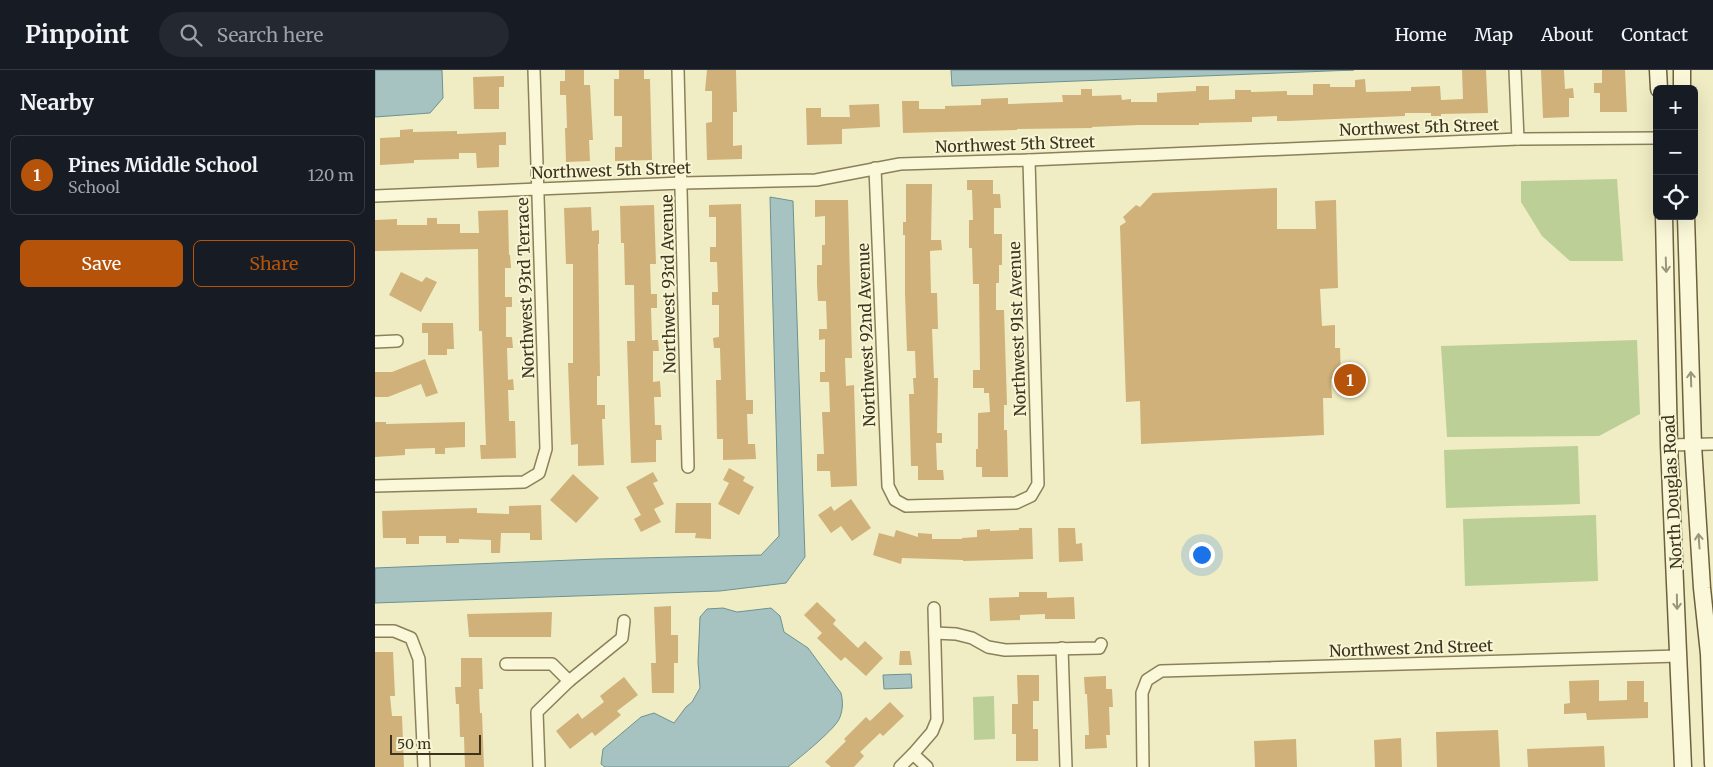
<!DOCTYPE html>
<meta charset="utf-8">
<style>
body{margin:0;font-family:Merriweather,serif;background:#242831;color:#f1f3f6}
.controls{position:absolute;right:15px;top:15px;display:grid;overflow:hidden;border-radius:8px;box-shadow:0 5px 20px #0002}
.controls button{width:45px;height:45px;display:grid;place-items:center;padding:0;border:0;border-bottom:1px solid #363941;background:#171b24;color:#f1f3f6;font:25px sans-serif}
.scale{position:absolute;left:15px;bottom:12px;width:91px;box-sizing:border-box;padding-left:5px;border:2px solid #3b331e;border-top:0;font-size:14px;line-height:18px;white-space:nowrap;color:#3b331e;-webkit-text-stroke:4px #f7f5d4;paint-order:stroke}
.you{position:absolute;left:826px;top:484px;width:18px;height:18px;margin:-12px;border:4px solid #fff;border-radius:50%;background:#1a73e8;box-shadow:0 0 0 8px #1a73e833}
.badge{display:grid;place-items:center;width:32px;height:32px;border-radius:50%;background:#b45309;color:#fff;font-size:16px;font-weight:700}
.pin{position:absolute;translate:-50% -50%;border:2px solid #fff;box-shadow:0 1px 5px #0006}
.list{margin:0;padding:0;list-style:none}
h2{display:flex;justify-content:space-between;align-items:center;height:65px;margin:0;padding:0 20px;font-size:21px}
h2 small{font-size:16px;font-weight:400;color:#9ea1a6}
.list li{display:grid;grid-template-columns:32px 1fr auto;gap:15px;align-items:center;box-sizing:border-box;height:80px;margin:0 10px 10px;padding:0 10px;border:1px solid #363941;border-radius:8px}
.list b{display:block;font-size:19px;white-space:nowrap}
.list p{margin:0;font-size:16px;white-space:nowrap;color:#9ea1a6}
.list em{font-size:16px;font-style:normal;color:#9ea1a6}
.actions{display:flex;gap:10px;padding:15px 20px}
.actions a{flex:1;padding:11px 0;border:1px solid #b45309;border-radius:8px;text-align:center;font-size:18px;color:#b45309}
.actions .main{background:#b45309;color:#fff}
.icon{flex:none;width:28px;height:28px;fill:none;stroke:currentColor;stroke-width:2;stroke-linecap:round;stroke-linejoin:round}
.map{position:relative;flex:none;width:1338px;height:697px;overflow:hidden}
header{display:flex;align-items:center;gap:30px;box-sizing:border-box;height:70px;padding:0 25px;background:#171b24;border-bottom:1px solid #363941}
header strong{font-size:24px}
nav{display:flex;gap:28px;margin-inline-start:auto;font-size:18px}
.search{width:350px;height:45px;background:#242831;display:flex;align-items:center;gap:12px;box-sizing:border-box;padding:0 18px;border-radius:28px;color:#9ea1a6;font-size:19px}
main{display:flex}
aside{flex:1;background:#171b24}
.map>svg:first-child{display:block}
.green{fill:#bbcf97}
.water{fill:#a6c3c1;stroke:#6c9291}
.building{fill:#cfb179}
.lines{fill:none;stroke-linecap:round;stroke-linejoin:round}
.street-casing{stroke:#8b805a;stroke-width:14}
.secondary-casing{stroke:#6d603d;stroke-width:19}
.street{stroke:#faf8d8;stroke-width:11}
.secondary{stroke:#faf8d8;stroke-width:16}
.oneway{stroke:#9a967b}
.labels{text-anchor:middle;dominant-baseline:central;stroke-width:4;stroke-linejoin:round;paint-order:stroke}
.street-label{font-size:16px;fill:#3b331e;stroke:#f7f5d4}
</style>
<header>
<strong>Pinpoint</strong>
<div class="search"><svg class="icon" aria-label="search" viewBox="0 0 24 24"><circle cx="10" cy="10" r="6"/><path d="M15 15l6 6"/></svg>Search here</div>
<nav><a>Home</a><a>Map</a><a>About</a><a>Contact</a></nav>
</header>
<main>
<aside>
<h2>Nearby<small></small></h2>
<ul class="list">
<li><span class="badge">1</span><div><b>Pines Middle School</b><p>School</p></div><em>120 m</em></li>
</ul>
<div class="actions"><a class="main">Save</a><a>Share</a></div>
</aside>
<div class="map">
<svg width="1338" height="697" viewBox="0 0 1338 697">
<rect width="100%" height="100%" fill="#f0edc4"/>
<g class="green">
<polygon points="1242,109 1248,191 1195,191 1167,166 1146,132 1146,111"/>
<polygon points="1262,270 1265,344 1224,366 1072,367 1066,276"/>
<polygon points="1203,376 1205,434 1071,438 1069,380"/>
<polygon points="1221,445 1223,511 1090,516 1088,449"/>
<polygon points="619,626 620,669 599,670 598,627"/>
</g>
<g class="water">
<polygon points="0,0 67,0 68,28 55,43 0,47"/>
<polygon points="576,0 979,0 577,16"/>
<polygon points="395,127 418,131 430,487 411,513 345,521 0,533 0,498 223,489 386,485 404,466"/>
<path d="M 348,538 L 362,542 L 396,538 L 405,546 L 409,562 L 433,578 L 466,623 C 468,631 468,639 465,647 C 462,658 424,688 413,697 L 230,697 L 226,694 L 228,679 L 266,647 L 279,643 L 299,653 L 311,637 L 317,632 L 325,618 L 323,592 L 325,547 L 332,539 Z"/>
<polygon points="536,604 537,618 509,619 508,605"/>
</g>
<g class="building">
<polygon points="190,0 209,0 209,15 215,15 218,70 214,70 215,91 191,92 190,58 192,58 191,25 185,25 185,11 190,11"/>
<polygon points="244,0 269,0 269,9 275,9 277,90 240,91 240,77 247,77 247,46 239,46 239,9 244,9"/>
<polygon points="332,0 361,0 362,42 358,42 358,76 367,75 367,89 332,90 331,53 337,52 337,21 330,21"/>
<polygon points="1087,0 1111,0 1113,43 1066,44 1066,46 1056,46 1056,43 1030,43 1030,46 913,51 902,51 902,46 877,47 877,52 824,53 824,55 764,55 717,57 717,58 642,59 642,60 528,63 527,31 544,31 544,39 570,39 570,36 606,35 606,29 633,28 633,34 688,32 687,25 706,25 706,19 717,19 717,26 746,25 747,30 756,29 756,32 782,32 782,23 821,21 821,16 834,16 834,30 860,29 860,20 876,20 876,22 912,21 912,25 938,25 938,14 955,14 955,17 980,17 980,10 990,9 991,22 1036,21 1036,17 1065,16 1066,30 1088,29"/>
<polygon points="1166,0 1189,0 1190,19 1198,18 1199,28 1194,28 1194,47 1168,48"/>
<polygon points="1227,0 1250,0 1252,42 1225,42 1225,23 1219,23 1219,13 1227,13"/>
<polygon points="129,6 129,17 124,17 124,39 99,39 98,7"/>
<polygon points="504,34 505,57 467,59 467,74 432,75 431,38 446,38 446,47 475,47 474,35"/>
<polygon points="38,59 38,62 82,61 82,64 131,62 131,75 124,75 124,97 102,98 101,83 84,83 84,89 39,90 39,93 5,95 5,68 25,67 25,60"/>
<polygon points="592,110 618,110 618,124 625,124 626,138 619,138 619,164 627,164 627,195 624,195 624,213 621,213 621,240 629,240 632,335 629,335 629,360 632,360 633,407 607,407 607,397 601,397 601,379 603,379 603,343 615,342 614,323 609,323 609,318 598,318 598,300 605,300 604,214 598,214 597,178 594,178 594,150 598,150 597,120 592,120"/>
<polygon points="531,114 557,114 556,170 566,170 567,180 555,181 556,223 562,223 563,259 557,259 559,308 563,308 562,363 567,363 567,373 561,373 562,400 568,400 569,410 543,410 543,396 536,396 534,324 539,324 538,308 541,308 540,281 532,281 530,224 530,165 528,165 528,152 531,152"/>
<polygon points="902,118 902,159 941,159 940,131 961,130 963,218 945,219 947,256 960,255 960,278 965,278 966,308 956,309 957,328 948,328 949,365 766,374 765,331 751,332 745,156 751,152 748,147 761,135 765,137 778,123"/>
<polygon points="440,130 473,130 477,288 470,288 471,316 479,315 482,416 456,417 455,401 442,401 442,384 449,384 447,342 455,342 454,312 445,312 445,302 450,302 450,269 444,270 444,259 452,259 451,231 443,231 442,215 442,195 447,195 447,175 450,175 450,146 440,147"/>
<polygon points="366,134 371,330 378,330 378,344 372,344 373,374 380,374 381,389 348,390 348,369 342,369 341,310 346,310 345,278 339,278 338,268 344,267 344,235 337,235 337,222 343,222 342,192 335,192 335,177 341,177 341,147 334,147 334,135"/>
<polygon points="279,135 281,194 275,194 276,224 282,224 282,238 276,238 277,270 283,270 284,281 278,281 278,312 285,311 286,327 279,327 280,355 286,355 287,370 281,370 281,392 256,393 252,271 260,271 259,215 250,215 249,173 246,173 245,136"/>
<polygon points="216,137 217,161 224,160 224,174 223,174 225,306 222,306 222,335 230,335 230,349 227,349 229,395 203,396 203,374 196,375 193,293 198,293 198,194 191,194 189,138"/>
<polygon points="133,140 134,185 135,185 136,198 130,198 130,227 137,227 137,237 131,237 131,267 137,267 138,278 132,278 133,310 138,309 139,320 133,320 134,351 140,351 141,388 106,389 105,375 111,375 107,261 104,261 103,179 0,181 0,150 22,149 22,155 52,155 52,148 62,148 62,154 85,154 85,163 104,163 103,141"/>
<polygon points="26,202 47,212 51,207 62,212 46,242 14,225"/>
<polygon points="47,253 78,253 79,279 72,279 72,285 53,285 53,263 47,263"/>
<polygon points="50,289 63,323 51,327 46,314 13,327 0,327 0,302 17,302"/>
<polygon points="0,352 11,352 11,354 90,352 90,377 70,378 70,384 60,384 60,378 30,379 30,385 0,387"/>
<polygon points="354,398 370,407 368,411 379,417 364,445 343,434 354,413 348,410"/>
<polygon points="278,402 283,411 278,413 289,434 279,439 286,452 266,462 259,449 266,445 251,417"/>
<polygon points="198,404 224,428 201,453 175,430"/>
<polygon points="476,429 496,458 477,471 466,456 456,463 443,445 456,436 459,441"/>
<polygon points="301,433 336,433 336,469 320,468 321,463 300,463"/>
<polygon points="166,435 167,470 155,470 155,463 126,463 125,483 116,483 116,470 84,469 84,473 71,473 71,466 44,466 44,474 31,474 31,468 8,468 7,441 102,438 102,443 134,444 134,436"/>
<polygon points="644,458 657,458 658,489 588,491 588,490 527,488 526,494 498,485 504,463 519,467 521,460 543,467 543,463 557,464 557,469 587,469 587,468 602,467 602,460 615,459 615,461 644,460"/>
<polygon points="683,458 700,458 701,474 707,473 708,491 684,492"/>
<polygon points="644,522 672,522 672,528 699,527 700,549 670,549 670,544 645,545 645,550 615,551 614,528 644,527"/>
<polygon points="442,532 461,550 458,554 483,578 490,571 508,588 491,606 470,587 466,591 442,568 447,563 429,545"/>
<polygon points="296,536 296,565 303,565 303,593 299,593 299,623 277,623 276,593 281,593 279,537"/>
<polygon points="177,542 176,567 94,567 92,544"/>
<polygon points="525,581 535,581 537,595 524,595"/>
<polygon points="0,582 18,582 20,626 15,626 17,646 27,646 29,697 0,697"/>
<polygon points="86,588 107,588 108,619 104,619 105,643 107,643 109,697 90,697 89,667 85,667 84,634 81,634 80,617 86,617"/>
<polygon points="642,605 664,605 664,631 658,631 658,659 663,659 663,691 641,691 641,664 637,664 637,634 643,634"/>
<polygon points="731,606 731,619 737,619 738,637 734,637 735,665 731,665 732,678 710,679 710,665 714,665 712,624 710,624 709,607"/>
<polygon points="249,607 263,625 242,641 246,645 220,666 217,662 195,679 181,661 203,643 207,649 229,632 225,626"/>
<polygon points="1224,610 1224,631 1252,630 1252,611 1269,611 1269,632 1273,632 1273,648 1212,650 1211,643 1189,644 1189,634 1195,633 1194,611"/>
<polygon points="515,632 529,646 508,666 505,663 485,682 489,686 479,697 456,697 450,692 471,671 469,669 491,647 495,651"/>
<polygon points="1123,660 1125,697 1062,697 1061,662"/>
<polygon points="1026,668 1027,697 1000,697 999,670"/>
<polygon points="921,669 922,697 880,697 879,671"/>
<polygon points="1229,676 1230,697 1153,697 1152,679"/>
</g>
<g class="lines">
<g class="street-casing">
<g id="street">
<polyline points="303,0 313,397"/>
<polyline points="1140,0 1143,69"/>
<polyline points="500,98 513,416 520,430 531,436 641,433 656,426 663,414 654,90"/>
<polyline points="0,126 307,113 441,110 525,94 654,90 1143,69 1282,68"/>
<polyline points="0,272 22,271"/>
<polyline points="1294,375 1338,374"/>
<polyline points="0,416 149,412 164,403 171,379 159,0"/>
<polyline points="0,561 19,561 36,568 44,589 49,697"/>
<polyline points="560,563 581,564 597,568 613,577 630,580 724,578 726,574"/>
<polyline points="687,578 691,697"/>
<polyline points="131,594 177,594 194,611"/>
<polyline points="164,697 162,642 194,611 247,568 249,551"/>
<polyline points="525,697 538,684"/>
<polyline points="552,697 538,684 557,662 562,650 559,538"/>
<polyline points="768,697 767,623 772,610 786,601 1303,586"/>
</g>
</g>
<g class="secondary-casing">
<g id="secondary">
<polyline points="1283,0 1284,19"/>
<polyline points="1307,0 1307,19"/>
<polyline points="1289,146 1294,375 1308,697"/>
<polyline points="1311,146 1318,375 1327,518 1334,584 1338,694"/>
</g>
</g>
<use href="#street" class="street"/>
<use href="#secondary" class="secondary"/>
</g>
<defs><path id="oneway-shaft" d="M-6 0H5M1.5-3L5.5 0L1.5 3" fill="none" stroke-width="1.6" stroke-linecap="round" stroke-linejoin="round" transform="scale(1.25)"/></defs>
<g class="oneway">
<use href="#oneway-shaft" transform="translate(1291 195) rotate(88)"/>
<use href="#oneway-shaft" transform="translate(1316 309) rotate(-92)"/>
<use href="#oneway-shaft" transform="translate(1324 471) rotate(-94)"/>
<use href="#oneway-shaft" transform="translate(1302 532) rotate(89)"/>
</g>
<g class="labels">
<g class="street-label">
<text transform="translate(1044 57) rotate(-2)">Northwest 5th Street</text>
<text transform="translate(640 74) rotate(-2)">Northwest 5th Street</text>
<text transform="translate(236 100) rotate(-2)">Northwest 5th Street</text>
<text transform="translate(293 214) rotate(-91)">Northwest 93rd Avenue</text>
<text transform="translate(150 218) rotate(-92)">Northwest 93rd Terrace</text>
<text transform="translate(642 259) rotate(-92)">Northwest 91st Avenue</text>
<text transform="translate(491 265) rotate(-92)">Northwest 92nd Avenue</text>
<text transform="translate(1297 422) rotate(-93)">North Douglas Road</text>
<text transform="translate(1036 578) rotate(-2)">Northwest 2nd Street</text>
</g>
</g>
</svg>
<div class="controls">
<button>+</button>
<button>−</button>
<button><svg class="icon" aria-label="locate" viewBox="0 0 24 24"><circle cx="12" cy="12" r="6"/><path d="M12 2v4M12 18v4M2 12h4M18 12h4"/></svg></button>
</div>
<div class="scale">50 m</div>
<div class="you"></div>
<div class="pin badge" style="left:975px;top:310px">1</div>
</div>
</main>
